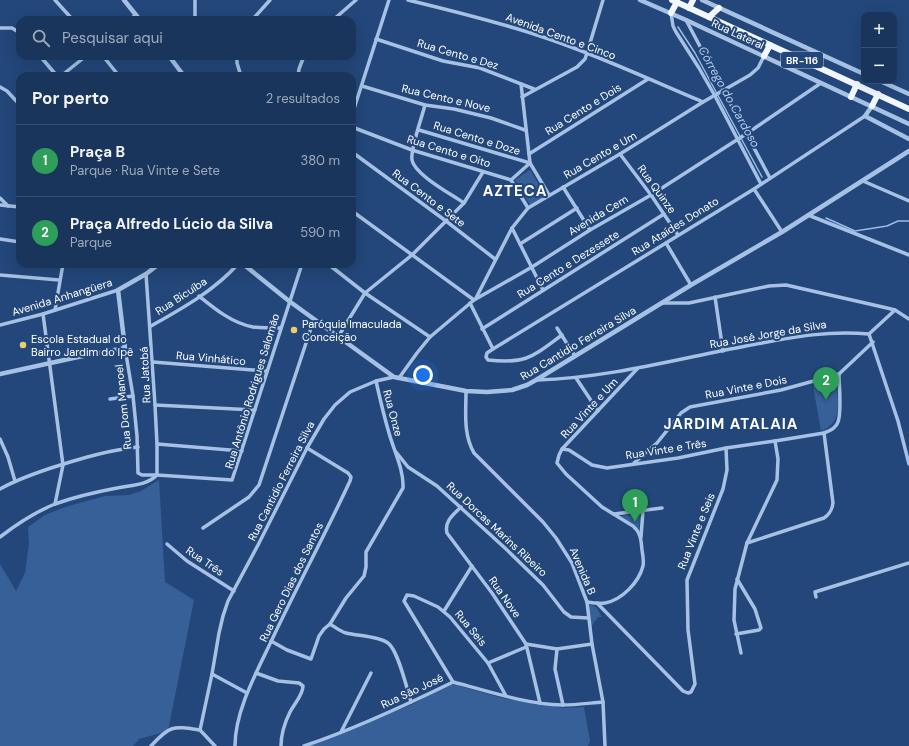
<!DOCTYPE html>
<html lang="pt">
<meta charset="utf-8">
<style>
body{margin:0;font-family:"DM Sans",sans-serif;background:#233d62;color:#f1f3f6}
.controls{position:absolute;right:12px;top:12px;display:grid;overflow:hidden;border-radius:8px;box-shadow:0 4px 16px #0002}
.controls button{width:36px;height:36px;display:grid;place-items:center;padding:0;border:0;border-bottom:1px solid #385072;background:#1a355c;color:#f1f3f6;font:20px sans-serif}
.you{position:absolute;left:423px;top:375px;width:14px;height:14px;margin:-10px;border:3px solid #fff;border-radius:50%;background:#1a73e8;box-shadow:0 0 0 6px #1a73e833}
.badge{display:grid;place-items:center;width:26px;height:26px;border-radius:50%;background:#efcc69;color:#fff;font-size:13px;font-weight:700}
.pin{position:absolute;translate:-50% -33px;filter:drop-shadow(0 1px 2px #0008)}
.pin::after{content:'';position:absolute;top:21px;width:14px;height:12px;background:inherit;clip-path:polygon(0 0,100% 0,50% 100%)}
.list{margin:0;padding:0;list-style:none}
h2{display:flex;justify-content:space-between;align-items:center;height:52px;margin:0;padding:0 16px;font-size:17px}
h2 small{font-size:13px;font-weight:400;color:#9fabbb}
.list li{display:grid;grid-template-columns:26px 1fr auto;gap:12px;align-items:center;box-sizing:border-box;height:72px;padding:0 16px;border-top:1px solid #385072}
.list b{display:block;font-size:15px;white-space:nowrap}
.list p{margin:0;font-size:13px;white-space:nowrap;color:#9fabbb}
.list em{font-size:13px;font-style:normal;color:#9fabbb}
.icon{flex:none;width:22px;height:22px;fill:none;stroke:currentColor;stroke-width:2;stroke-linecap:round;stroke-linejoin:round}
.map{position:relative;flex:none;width:909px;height:746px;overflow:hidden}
.search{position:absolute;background:#1a355c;box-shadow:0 4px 16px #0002;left:16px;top:16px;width:340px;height:44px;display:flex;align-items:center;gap:10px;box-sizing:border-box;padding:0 14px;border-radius:12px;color:#9fabbb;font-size:15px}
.panel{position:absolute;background:#1a355c;box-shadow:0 4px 16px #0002;left:16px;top:72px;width:340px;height:196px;border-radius:12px}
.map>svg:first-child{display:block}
.green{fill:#376098}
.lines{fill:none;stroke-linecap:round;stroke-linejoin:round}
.stream{stroke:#9abbe5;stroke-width:1.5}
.minor{stroke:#a6c1e4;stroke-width:3.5}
.tertiary{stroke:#a6c1e4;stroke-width:4.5}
.trunk{stroke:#f2f6fe;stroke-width:6}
.poi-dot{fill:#efcc69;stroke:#23477a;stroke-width:1.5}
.labels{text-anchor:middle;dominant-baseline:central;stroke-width:4;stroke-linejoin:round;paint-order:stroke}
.shield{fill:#23477a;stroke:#bdc8d7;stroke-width:1}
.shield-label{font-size:10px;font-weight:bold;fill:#fff}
.street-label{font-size:11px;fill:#fff;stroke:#23477a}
.poi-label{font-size:11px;fill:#fff;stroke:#23477a;text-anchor:start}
.water-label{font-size:12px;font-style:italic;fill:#b1cbec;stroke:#23477a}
.district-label{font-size:15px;font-weight:bold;letter-spacing:1px;fill:#fff;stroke:#23477a}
</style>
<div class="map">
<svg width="909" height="746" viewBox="0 0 909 746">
<rect width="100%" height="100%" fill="#23477a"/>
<g class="green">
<polygon points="530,170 545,195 530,205 515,180"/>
<path d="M 835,379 C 838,399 844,423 821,431 L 813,386 Z"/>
<polygon points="159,480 165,582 194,600 168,731 139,739 133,746 0,746 0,564 16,591 25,573 29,544 28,527 45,515 65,507 105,496 129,495 141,491"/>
<polygon points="640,514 639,530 633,524 620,516"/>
<polygon points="591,605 596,607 602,617 598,617 591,627 589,607"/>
<polygon points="449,683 506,699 520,700 563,708 584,707 590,741 588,746 308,746 413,704"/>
</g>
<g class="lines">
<g class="stream">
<polyline points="678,27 695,53 762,177"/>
<polyline points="826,218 855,231 887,226 898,221 909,221"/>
</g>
<g class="minor">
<polyline points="55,0 73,20"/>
<path d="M 408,0 C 453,11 499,22 543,37 C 598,55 650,80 703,102"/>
<polyline points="671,13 673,26 676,32 699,68 715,96 761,184"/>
<polyline points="129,20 136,15"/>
<polyline points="195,20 195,0"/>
<polyline points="252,20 270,0"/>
<polyline points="333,20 356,0"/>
<polyline points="686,20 770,178"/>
<polyline points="0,28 12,28 20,33"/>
<polyline points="376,39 443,61 480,68 534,89"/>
<polyline points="40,56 57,76"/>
<polyline points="103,56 119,76"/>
<polyline points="237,56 237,63 241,76"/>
<polyline points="61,76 86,56"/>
<polyline points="298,76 299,69 304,56"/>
<polyline points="521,84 530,163 549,195"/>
<polyline points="362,86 425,105 454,109 491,118 525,130"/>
<polyline points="0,87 7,91 20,105"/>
<polyline points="522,97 577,67 585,59 587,53 603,0"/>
<path d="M 425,105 C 422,117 410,150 412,160 C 414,174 451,194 464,203"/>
<polyline points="352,115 389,0"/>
<polyline points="352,127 412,150 511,180 528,208"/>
<polyline points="419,130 530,163"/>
<polyline points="352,152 446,221 495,259"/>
<polyline points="529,154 648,79"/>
<polyline points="620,154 651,195 678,235"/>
<polyline points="511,180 530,163"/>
<polyline points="863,181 909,201"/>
<polyline points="563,187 590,230"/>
<polyline points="754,189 782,232"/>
<polyline points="0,198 8,206"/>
<polyline points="0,205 20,207"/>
<polyline points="352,211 474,300"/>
<polyline points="808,215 909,255"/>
<polyline points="512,228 543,290"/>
<polyline points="0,239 20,242"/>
<polyline points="666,243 691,285"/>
<polyline points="520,244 577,208"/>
<polyline points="328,264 365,293 430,337"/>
<polyline points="146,274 155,405 157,444 157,475"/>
<polyline points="0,275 59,280"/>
<path d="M 199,296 C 215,309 232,323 253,327 C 262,328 272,328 281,328"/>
<polyline points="715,297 723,351"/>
<polyline points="476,298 512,228 528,208 620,154 703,102 750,75 758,68 764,56"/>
<polyline points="470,303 493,349"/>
<polyline points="661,303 689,303 769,286 786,285 887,308 895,310 909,319"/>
<polyline points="55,310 63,264"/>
<polyline points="43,314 63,465 55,504"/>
<polyline points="0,325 43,314 118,290"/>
<path d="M 151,326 C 181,309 214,291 238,264"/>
<polyline points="557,328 575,356"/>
<polyline points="482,329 664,214"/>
<polyline points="869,334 895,310"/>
<path d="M 562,335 C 532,357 527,364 488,360 L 486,357 L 487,353 L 493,349 L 754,189 L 865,116"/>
<polyline points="338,337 365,293 412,255 464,203 483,172"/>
<polyline points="125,348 133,396 137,436 138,473 142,475 157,475 232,480 302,264"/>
<polyline points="153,362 266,371"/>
<polyline points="399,378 417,353 430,337 474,300 532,267 590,230 651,195 746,134 821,83"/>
<polyline points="576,378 598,411"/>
<path d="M 537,380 C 608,378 677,359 746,346 C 789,338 825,330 869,334 L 898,421 L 909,464"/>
<path d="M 466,391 C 466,412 463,434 474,453 L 543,522 L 556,538 L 572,563 L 587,602 L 592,644 L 603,702 L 605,746"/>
<polyline points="110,399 133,396"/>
<polyline points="155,405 255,410"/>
<polyline points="0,439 8,457 15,481"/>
<polyline points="157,444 242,451"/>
<path d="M 562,449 L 569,450 L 592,465 L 607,468 L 678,458 L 726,448 L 775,441 L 824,433 C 830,431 836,428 838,422 C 842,412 839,385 839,374"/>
<polyline points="396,452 408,467 437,486 506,549 543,585 564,612 571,617 588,618"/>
<polyline points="634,463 657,443 681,413 690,407 781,390 839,374 873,342"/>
<path d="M 0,489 C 16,480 33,474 51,468 C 80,459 108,450 138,447"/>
<path d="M 461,507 C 454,514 444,521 447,533 L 492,593 L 526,644 L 557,649 L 592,644"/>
<polyline points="614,514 662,508"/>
<polyline points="203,528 249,497 259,485 314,319"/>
<path d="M 0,537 C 17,524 35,512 55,504 C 74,497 96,492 117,488 C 131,485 146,486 157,475"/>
<polyline points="641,537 643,510"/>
<path d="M 747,543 L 824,518 C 830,514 832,510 833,503 L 824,433"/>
<polyline points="167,544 187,561 234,591"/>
<polyline points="816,597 815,592 909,563"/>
<path d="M 587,602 C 593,603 599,604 605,603 C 622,600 639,582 643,566 C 644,561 643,556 642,550 C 641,540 641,533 633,526 L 602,507 L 566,474 L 557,463 L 559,455 L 562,449 L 637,369"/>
<polyline points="597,603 683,691 688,693 691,692 695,684 688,630 687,580 723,489 727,470 726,448"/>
<polyline points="444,611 472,566"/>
<path d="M 330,624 C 335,627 341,632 346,633 C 358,636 378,636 388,643 C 398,650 407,689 411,702"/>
<polyline points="736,634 759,630 761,628 755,609 737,579"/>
<path d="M 271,641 L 287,650 L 311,659 L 319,636 L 324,629 L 330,624 L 346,598 L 364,576 L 366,567 L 366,552 L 403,488 C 404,470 394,451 389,433 C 384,416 380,399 376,381"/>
<polyline points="526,644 540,703"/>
<polyline points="557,649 555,669 563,705"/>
<polyline points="741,653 734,620 735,589 747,543 777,480 778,459 775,441"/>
<polyline points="488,663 526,647"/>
<path d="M 256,673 L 278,681 L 299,683 L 303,686 C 303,695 294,704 290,712 C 285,722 281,734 281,746"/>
<polyline points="212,674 247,693"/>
<polyline points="453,682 404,601 407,595 414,596 438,607 450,617 488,663 506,696"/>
<polyline points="200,730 212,674 219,633 223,616 228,601 258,545 307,448 324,419 335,405 350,392 376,381 394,377"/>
<polyline points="341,732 371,673"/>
<path d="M 151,746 C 170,725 173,726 200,730 L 215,746"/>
<path d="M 235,746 C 235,713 254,677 268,648 C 294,592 324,537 350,481 L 351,477 L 348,473 L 307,448"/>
<path d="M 304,746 C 355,729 404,706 453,682 C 488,691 525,704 562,705 C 576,705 590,703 603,702"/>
</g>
<g class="tertiary">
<polyline points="124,0 140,20"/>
<polyline points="640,0 686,20 909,124"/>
<polyline points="702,0 864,74"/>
<polyline points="169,56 184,76"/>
<polyline points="880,81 909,94"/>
<polyline points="872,106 865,116 909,139"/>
<polyline points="243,264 289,301 394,377 466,391 487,392 512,390 527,385 536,380 691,285 782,232 909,151"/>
<polyline points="0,374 78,357 125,348 118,290 146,274 159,264"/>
</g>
<g class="trunk">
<polyline points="672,0 909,109"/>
<polyline points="689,8 693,0"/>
<polyline points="671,13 677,2"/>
<polyline points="709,17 719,8"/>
<polyline points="764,56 770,45"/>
<polyline points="851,97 857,84"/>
<polyline points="872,106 878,94"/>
</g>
</g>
<g class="poi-dot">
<circle cx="294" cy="330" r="4"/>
<circle cx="23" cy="345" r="4"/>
</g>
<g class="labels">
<rect class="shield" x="781" y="52" width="42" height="16" rx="3"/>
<g class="shield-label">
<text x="802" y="60">BR-116</text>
</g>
<g class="street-label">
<text transform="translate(738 34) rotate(25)">Rua Lateral</text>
<text transform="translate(561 36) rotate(20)">Avenida Cento e Cinco</text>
<text transform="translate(458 54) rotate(16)">Rua Cento e Dez</text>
<text transform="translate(446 98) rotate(13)">Rua Cento e Nove</text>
<text transform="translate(583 109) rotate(-32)">Rua Cento e Dois</text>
<text transform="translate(477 138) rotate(17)">Rua Cento e Doze</text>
<text transform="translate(449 151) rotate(17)">Rua Cento e Oito</text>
<text transform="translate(600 155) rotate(-30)">Rua Cento e Um</text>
<text transform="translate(657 189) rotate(54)">Rua Quinze</text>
<text transform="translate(429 198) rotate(37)">Rua Cento e Sete</text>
<text transform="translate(598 215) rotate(-31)">Avenida Cem</text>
<text transform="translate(675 226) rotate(-32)">Rua Ataídes Donato</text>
<text transform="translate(568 264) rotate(-32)">Rua Cento e Dezessete</text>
<text transform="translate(181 296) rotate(-33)">Rua Bicuíba</text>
<text transform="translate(62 297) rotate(-17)">Avenida Anhangüera</text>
<text transform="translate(768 334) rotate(-10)">Rua José Jorge da Silva</text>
<text transform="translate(578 343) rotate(-31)">Rua Cantidio Ferreira Silva</text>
<text transform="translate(211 358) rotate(5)">Rua Vinhático</text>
<text transform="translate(145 375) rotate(-93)">Rua Jatobá</text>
<text transform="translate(746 387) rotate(-11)">Rua Vinte e Dois</text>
<text transform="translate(252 391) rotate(-73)">Rua Antônio Rodrigues Salomão</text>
<text transform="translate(123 407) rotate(-96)">Rua Dom Manoel</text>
<text transform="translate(589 408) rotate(-47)">Rua Vinte e Um</text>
<text transform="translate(393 413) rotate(75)">Rua Onze</text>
<text transform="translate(666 449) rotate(-9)">Rua Vinte e Três</text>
<text transform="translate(281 481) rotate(-63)">Rua Cantidio Ferreira Silva</text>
<text transform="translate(497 529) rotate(43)">Rua Dorcas Marins Ribeiro</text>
<text transform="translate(696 531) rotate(-68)">Rua Vinte e Seis</text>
<text transform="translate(205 561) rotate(34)">Rua Três</text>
<text transform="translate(583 571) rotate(67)">Avenida B</text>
<text transform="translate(291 582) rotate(-64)">Rua Gero Dias dos Santos</text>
<text transform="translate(505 597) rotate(55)">Rua Nove</text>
<text transform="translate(471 628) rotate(50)">Rua Seis</text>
<text transform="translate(412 691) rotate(-25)">Rua São José</text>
</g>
<g class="poi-label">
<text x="302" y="324">Paróquia Imaculada<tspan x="302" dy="13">Conceição</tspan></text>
<text x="31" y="339">Escola Estadual do<tspan x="31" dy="13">Bairro Jardim do Ipê</tspan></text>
</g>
<g class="water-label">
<text transform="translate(729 97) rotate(61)">Córrego do Cardoso</text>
</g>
<g class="district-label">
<text x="515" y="191">AZTECA</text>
<text x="731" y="424">JARDIM ATALAIA</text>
</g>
</g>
</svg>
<div class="controls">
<button>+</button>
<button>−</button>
</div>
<div class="you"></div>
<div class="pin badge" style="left:635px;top:522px;background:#2e9e5b">1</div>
<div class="pin badge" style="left:826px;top:400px;background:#2e9e5b">2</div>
<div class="search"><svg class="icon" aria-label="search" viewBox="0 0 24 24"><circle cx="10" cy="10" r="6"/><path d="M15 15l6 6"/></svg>Pesquisar aqui</div>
<section class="panel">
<h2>Por perto<small>2 resultados</small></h2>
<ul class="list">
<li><span class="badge" style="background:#2e9e5b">1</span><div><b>Praça B</b><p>Parque · Rua Vinte e Sete</p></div><em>380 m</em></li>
<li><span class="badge" style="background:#2e9e5b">2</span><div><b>Praça Alfredo Lúcio da Silva</b><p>Parque</p></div><em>590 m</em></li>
</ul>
</section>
</div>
